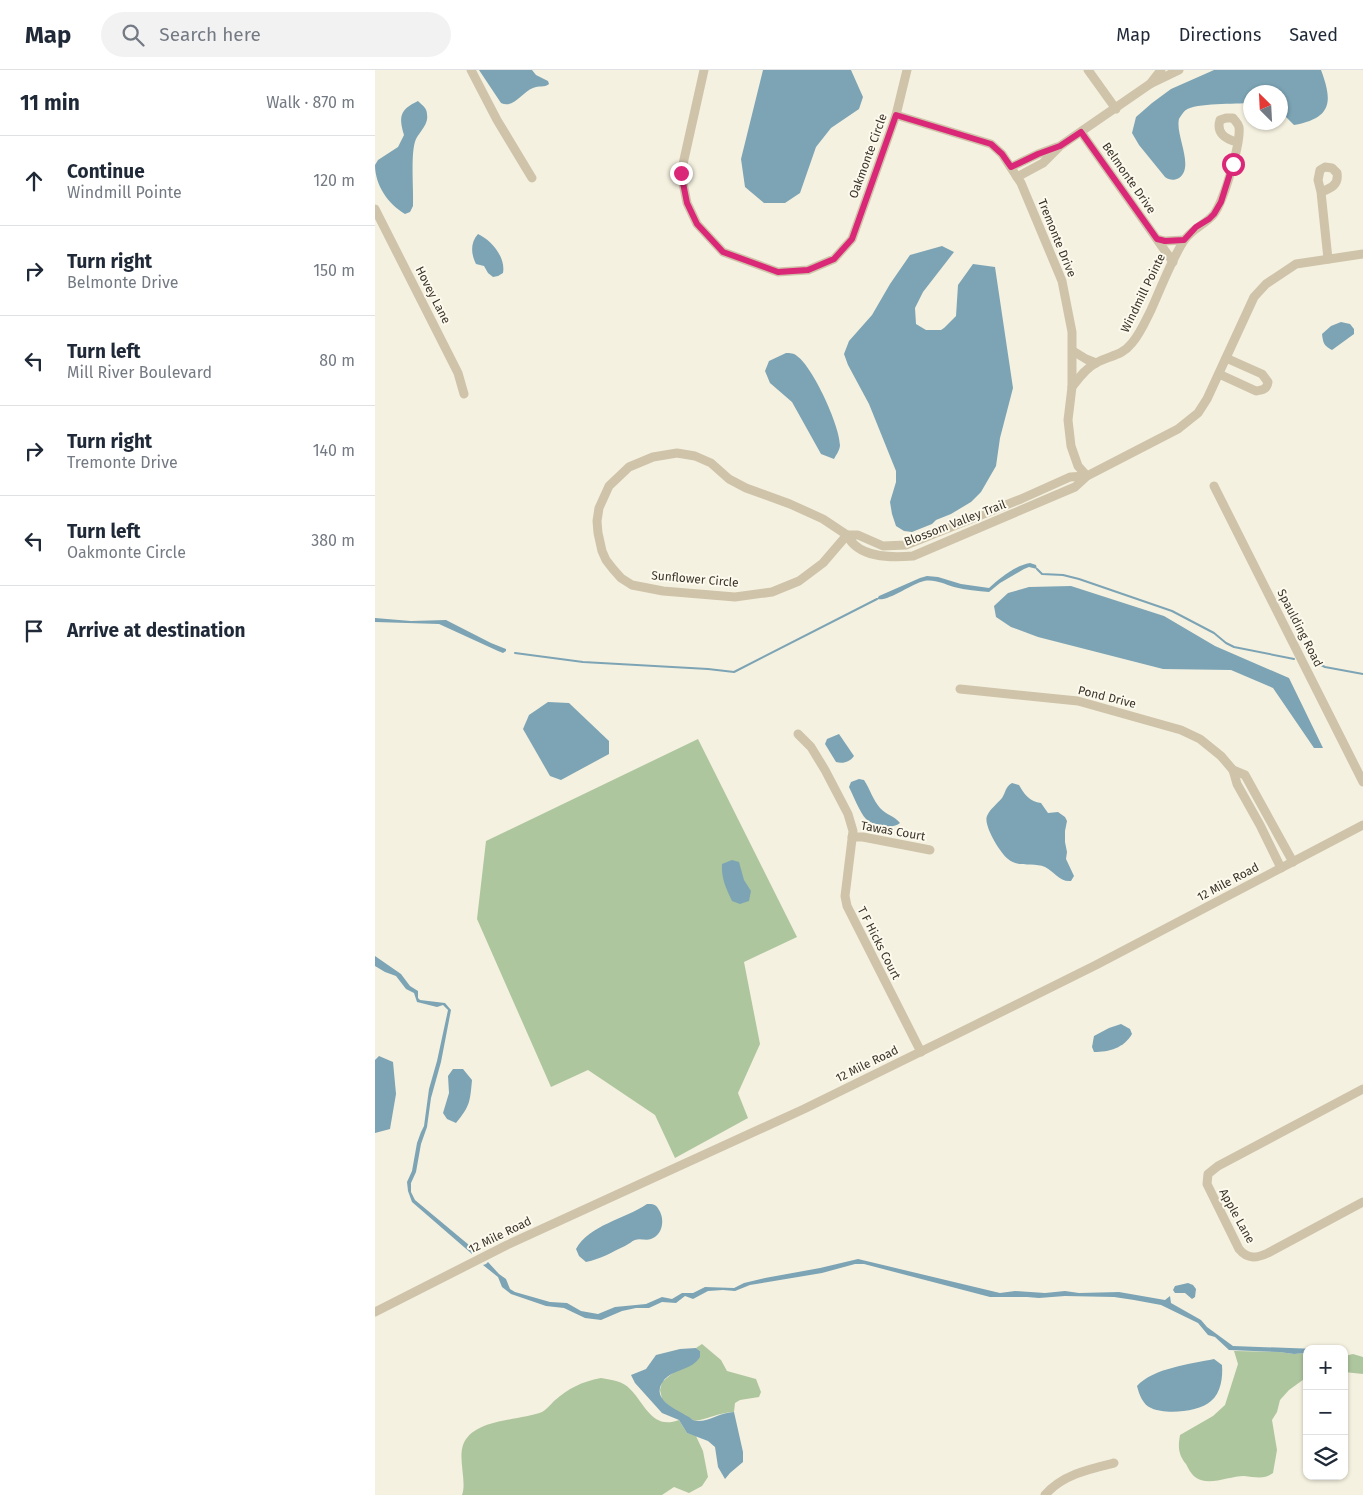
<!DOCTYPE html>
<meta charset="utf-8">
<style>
body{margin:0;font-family:"Fira Sans",sans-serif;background:#f2f2f3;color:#1f2937}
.controls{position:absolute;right:15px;bottom:15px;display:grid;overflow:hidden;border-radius:10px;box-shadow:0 1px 4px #0004}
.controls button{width:45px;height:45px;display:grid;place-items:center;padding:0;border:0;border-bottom:1px solid #e0e1e3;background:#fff;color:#1f2937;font:25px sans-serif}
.compass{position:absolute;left:868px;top:15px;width:45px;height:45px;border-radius:50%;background:#fff;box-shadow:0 1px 4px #0004;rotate:336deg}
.stop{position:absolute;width:15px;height:15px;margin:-11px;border:4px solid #db2777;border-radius:50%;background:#fff}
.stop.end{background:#db2777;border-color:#fff;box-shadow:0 1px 5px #0008}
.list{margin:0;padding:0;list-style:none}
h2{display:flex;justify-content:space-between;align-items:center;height:65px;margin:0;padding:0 20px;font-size:21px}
h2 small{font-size:16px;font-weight:400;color:#747a83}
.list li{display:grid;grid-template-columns:32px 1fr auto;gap:15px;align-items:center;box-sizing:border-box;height:90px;padding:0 20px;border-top:1px solid #e0e1e3}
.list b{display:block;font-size:19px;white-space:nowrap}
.list p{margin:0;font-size:16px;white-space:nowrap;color:#747a83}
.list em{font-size:16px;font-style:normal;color:#747a83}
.icon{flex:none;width:28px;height:28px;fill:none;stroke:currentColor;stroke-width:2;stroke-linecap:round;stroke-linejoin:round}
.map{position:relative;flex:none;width:988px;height:1425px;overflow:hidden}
header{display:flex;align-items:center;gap:30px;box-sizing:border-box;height:70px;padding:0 25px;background:#fff;border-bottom:1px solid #e0e1e3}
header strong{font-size:24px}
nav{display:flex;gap:28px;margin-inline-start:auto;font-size:18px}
.search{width:350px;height:45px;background:#f2f2f3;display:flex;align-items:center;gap:12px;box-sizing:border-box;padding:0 18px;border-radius:28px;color:#747a83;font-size:19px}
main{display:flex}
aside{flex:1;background:#fff}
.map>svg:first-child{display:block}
.green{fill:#aec69e}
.water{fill:#7ca4b5}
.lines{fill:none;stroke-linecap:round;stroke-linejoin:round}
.stream{stroke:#7ca4b5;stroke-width:2}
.minor{stroke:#cfc4aa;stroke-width:9}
.route{stroke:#db2777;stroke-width:6}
.labels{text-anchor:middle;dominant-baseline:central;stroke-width:4;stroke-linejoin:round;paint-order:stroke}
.street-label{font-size:12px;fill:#3c342a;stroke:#fcf9ed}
</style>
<header>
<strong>Map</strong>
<div class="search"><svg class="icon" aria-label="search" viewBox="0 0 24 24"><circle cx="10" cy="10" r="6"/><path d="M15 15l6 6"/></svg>Search here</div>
<nav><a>Map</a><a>Directions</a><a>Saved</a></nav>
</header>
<main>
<aside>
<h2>11 min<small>Walk · 870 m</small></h2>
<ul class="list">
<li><svg class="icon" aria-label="ahead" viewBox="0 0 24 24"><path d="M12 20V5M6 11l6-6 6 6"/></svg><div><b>Continue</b><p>Windmill Pointe</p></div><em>120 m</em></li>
<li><svg class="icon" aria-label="right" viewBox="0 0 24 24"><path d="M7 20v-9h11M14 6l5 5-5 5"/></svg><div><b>Turn right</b><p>Belmonte Drive</p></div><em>150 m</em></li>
<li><svg class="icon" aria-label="left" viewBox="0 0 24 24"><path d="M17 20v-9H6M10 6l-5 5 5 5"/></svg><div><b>Turn left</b><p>Mill River Boulevard</p></div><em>80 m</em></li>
<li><svg class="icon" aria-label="right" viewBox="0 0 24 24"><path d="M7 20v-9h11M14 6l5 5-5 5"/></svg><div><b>Turn right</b><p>Tremonte Drive</p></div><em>140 m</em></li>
<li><svg class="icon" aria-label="left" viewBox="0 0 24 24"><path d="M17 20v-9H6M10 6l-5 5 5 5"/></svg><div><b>Turn left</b><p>Oakmonte Circle</p></div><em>380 m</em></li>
<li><svg class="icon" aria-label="arrive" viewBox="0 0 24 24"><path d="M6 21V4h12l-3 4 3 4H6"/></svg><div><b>Arrive at destination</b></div></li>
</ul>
</aside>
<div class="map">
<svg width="988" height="1425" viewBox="0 0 988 1425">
<rect width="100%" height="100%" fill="#f5f1e0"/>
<g class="green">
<polygon points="323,669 422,867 369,892 385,974 363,1023 373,1048 300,1088 280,1045 213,1000 176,1017 102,849 111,771"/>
<path d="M 327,1274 L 346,1290 L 352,1301 L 381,1309 L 386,1322 L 384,1327 L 365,1330 L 360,1333 L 359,1342 C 346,1342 333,1349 320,1351 L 297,1339 L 287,1329 L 285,1320 L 287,1312 L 299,1302 L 316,1295 L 325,1281 L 321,1278 Z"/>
<path d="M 859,1281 L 904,1282 L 919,1284 L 932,1283 L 932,1307 L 914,1320 L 905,1330 L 902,1342 L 897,1350 L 902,1380 L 898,1403 C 889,1410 880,1407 869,1406 C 854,1406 833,1417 820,1407 C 816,1404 813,1398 811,1394 C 803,1384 803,1377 805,1365 L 838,1346 L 850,1335 L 863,1294 Z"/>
<polygon points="978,1284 988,1287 988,1304 969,1302 969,1286"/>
<path d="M 226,1308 C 237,1310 248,1311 255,1319 C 271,1335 277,1360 304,1350 L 312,1363 L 321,1366 L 328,1381 L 333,1407 L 327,1416 L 314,1423 L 299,1417 L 287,1425 L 87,1425 C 92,1412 83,1390 88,1375 C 98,1348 145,1351 167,1342 C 171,1340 175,1335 179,1331 C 194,1318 206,1312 226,1308 Z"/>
</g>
<g class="water">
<path d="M 104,0 L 157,0 L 161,5 L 173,11 L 174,14 C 169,18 164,15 158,18 C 147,22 139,39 126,33 Z"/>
<polygon points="388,0 476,0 488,27 484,39 456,58 441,77 425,123 410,133 389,133 370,117 366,89"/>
<path d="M 839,0 L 946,0 C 958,32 957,48 919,55 L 906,42 L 906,22 L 876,22 L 875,33 C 862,34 820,33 811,40 C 809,41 805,47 804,49 C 800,65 820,97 804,108 C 799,111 794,110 790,107 L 764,75 L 757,63 L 761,47 L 777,33 L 796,19 Z"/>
<path d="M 43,31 C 47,35 52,38 52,44 C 54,54 45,61 41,69 C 35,82 39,120 38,136 L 35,142 L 30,144 C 13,134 0,115 0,95 L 3,90 L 23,77 L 29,65 C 24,47 24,40 43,31 Z"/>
<path d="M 103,164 C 116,170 131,187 128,203 L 123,206 L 118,207 L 113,203 L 109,196 L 101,194 C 96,184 95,173 103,164 Z"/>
<polygon points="567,176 579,182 548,222 540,238 541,254 551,260 566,260 569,258 581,246 583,215 598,194 620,197 638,318 625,368 621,396 606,422 596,432 576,444 561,450 557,454 537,462 529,461 521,456 517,444 515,432 521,412 521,401 494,334 473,295 469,284 474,271 497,245 515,214 535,185"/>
<path d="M 966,252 L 975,254 L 979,259 L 979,264 L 957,280 C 949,276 948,273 947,264 L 956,256 Z"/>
<path d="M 411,283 C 415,283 419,283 422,286 C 438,297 465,356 465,375 C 465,380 461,385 459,389 L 446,384 L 417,332 L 395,313 L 390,301 L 394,291 Z"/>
<path d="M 655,493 L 661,495 L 662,499 L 654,497 L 649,499 L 625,513 L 614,522 C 603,521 591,520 579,517 C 569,514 560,509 549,511 C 536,514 513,532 502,529 L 504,526 L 545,508 L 552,506 L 563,507 L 586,514 L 614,518 C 625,508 639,496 655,493 Z"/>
<polygon points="696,516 789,546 840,576 914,608 948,678 939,678 898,618 856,600 788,599 663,567 636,557 621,547 619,536 633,523 654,517"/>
<polygon points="0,548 36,551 71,550 116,573 131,579 131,581 128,583 123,581 64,554 0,552"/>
<polygon points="173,632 194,633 234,671 234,684 186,710 175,706 148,659 154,645"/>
<path d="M 464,664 L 479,686 C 475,692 468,694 461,692 L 450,674 L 452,669 Z"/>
<path d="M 484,709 L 489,710 C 495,719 498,730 505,738 C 511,745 520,746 525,753 C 516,760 499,756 491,749 C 485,743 478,725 474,717 L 476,712 Z"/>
<path d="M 637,713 L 644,715 C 649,724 655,732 666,733 L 673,743 L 683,742 L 690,747 L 692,751 L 690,761 L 690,772 L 692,782 L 691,789 L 699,806 L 696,811 C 684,812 680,802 670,797 C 659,792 643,798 633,789 C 625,783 608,755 612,746 C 615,739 622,734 627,728 C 631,722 630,717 637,713 Z"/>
<path d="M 357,790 L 364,792 L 369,810 L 376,821 L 374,831 L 365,834 L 357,831 C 351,818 346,808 347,794 Z"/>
<polygon points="0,886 26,904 35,916 43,921 43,928 45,930 70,933 76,940 66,992 56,1028 52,1057 46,1074 41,1102 36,1113 36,1122 40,1130 100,1180 101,1183 97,1182 97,1184 37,1132 33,1121 32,1112 37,1101 42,1073 46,1062 49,1056 54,1019 62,991 73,940 68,935 62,937 42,932 39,923 31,919 21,906 10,902 0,896"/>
<path d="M 746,954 L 755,959 L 757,964 C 749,978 734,982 719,982 L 717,977 L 719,966 L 734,958 Z"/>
<polygon points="4,986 18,992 21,1024 15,1059 0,1063 0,990"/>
<path d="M 78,999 L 88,999 L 97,1010 C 95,1032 95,1036 81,1053 L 72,1049 L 68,1043 L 74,1023 L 73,1006 Z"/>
<path d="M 272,1134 C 278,1134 281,1134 284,1140 C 290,1149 288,1165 276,1169 C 271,1171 265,1168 260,1170 C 257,1171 254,1174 250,1176 C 237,1182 226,1189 211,1192 L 204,1186 L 201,1179 C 214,1155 250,1149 272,1134 Z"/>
<polygon points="483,1189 625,1223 640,1221 670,1223 690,1221 704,1223 744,1222 790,1230 795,1226 796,1233 826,1250 832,1257 858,1276 942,1279 932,1279 932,1283 919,1284 904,1282 854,1280 840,1267 833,1265 823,1253 786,1235 759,1230 739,1227 690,1226 664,1228 652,1227 615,1227 489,1194 480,1194 447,1203 375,1215 360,1221 348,1220 333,1221 318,1229 310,1226 301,1233 287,1232 274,1238 261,1238 247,1241 226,1250 210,1248 189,1238 171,1236 136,1224 127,1217 123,1207 108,1195 111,1194 113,1192 124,1204 131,1209 135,1219 140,1222 175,1232 192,1233 206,1241 223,1244 240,1237 271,1234 287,1227 297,1229 307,1223 318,1223 330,1217 359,1218 369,1213 390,1208 445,1198"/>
<polygon points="813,1213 818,1215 821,1219 820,1227 817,1229 810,1223 800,1223 798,1220 800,1216"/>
<path d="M 321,1278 L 325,1281 L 325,1287 C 323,1290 320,1293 317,1295 C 307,1301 293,1302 287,1313 C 277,1330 301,1339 312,1346 C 315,1347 318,1351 321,1351 C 334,1352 346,1342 359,1342 L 368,1382 L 368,1392 L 355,1403 L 350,1409 L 343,1397 L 340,1377 L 333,1371 L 312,1363 L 304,1350 L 287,1343 L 260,1313 L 256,1305 L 271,1299 L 281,1285 L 305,1279 Z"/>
<path d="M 839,1289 L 847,1295 C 848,1307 846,1323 836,1331 C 824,1342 791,1345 776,1338 C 768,1335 764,1324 762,1316 C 778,1298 816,1294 839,1289 Z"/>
</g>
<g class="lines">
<g class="stream">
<polyline points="662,499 667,504 688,505 704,509 797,541 839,563 851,573 859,577 919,589"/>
<polyline points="140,583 208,592 333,599 359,602 502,529"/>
<polyline points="942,593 950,597 988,604"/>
</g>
<g class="minor">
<polyline points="96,0 122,50 157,108"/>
<polyline points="329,0 306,103 312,133 322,154 348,182 403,202 433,200 459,189 477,169 521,45 532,0"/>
<polyline points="713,0 741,39"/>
<polyline points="775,14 804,0"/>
<polyline points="521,45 616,74 627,84 646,113 687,211 697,262 697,317 693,350 696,376 703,396 712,406"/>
<polyline points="706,62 798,192"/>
<polyline points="636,97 663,84 682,77"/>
<polyline points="642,107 668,93 685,76 775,14 786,0"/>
<path d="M 946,122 C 956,118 964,115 962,103 L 957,98 L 950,97 L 945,100 L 943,110 L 946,122 L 953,189"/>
<polyline points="0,139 83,303 89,324"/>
<polyline points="782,169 790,171 809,170"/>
<polyline points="698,281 711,289 721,293"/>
<path d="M 844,304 L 881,321 C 888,320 892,319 893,312 L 887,304 L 851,288"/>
<path d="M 697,317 C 704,308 711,298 721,293 C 734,285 746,287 757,273 C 765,264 770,252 776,240 C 786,218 795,193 808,172 C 816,159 830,155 839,144 C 849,130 866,73 864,57 C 863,53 860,51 858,48 L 851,48 L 845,50 C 841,63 850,69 862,72"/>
<polygon points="302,383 320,386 336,393 354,409 371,418 415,434 448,449 472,465 448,493 424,511 397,522 360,527 288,521 257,515 246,508 238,499 231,490 227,481 223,463 222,451 224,438 234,416 254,397 278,387"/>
<path d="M 712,406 L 695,407 L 646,429 L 531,475 L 508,476 L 483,465 L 472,465 C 483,488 515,488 538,486 L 700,417 L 712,406 L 803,359 L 823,343 L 832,329 L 879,227 L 891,214 L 921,194 L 988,184"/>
<polyline points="839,416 988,712"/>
<polyline points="585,619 703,631 806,660 825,669 846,686 858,700 870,705 918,792"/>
<polyline points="423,664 436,677 450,700 473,744 478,761 470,826 472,836 546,982"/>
<polyline points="858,700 862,714 885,755 906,798"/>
<polyline points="477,767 488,767 555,780"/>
<path d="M 988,1019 L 843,1096 L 833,1104 L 832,1114 L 864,1179 C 873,1190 882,1188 893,1183 L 988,1132"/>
<polyline points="0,1242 132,1175 429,1039 596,957 721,895 988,755"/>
<path d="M 670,1425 C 687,1405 714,1399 739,1393"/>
</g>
</g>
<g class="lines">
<polyline class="route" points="306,103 312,133 322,154 348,182 403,202 433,200 459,189 477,169 521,45 616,74 627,84 636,97 663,84 685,76 706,62 782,169 790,171 809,170 821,157 834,149 839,144 846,132 858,94"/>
</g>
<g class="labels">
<g class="street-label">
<text transform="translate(493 86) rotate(-70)">Oakmonte Circle</text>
<text transform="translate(754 108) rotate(55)">Belmonte Drive</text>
<text transform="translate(682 168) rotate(68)">Tremonte Drive</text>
<text transform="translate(768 223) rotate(-64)">Windmill Pointe</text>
<text transform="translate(58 225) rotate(63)">Hovey Lane</text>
<text transform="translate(580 453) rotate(-21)">Blossom Valley Trail</text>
<text transform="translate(320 509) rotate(5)">Sunflower Circle</text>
<text transform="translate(925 558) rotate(63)">Spaulding Road</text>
<text transform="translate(732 627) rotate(14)">Pond Drive</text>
<text transform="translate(518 761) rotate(10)">Tawas Court</text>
<text transform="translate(853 812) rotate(-28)">12 Mile Road</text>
<text transform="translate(504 873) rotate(63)">T F Hicks Court</text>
<text transform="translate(492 994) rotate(-26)">12 Mile Road</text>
<text transform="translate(862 1146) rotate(61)">Apple Lane</text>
<text transform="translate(125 1165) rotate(-26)">12 Mile Road</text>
</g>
</g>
</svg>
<div class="controls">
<button>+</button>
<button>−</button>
<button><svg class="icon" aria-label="layers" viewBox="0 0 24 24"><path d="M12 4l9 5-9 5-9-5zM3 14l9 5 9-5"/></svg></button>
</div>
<svg class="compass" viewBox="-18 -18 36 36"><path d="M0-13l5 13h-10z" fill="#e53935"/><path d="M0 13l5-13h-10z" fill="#747a83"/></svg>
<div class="stop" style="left:858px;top:94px"></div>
<div class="stop end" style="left:306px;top:103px"></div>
</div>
</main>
